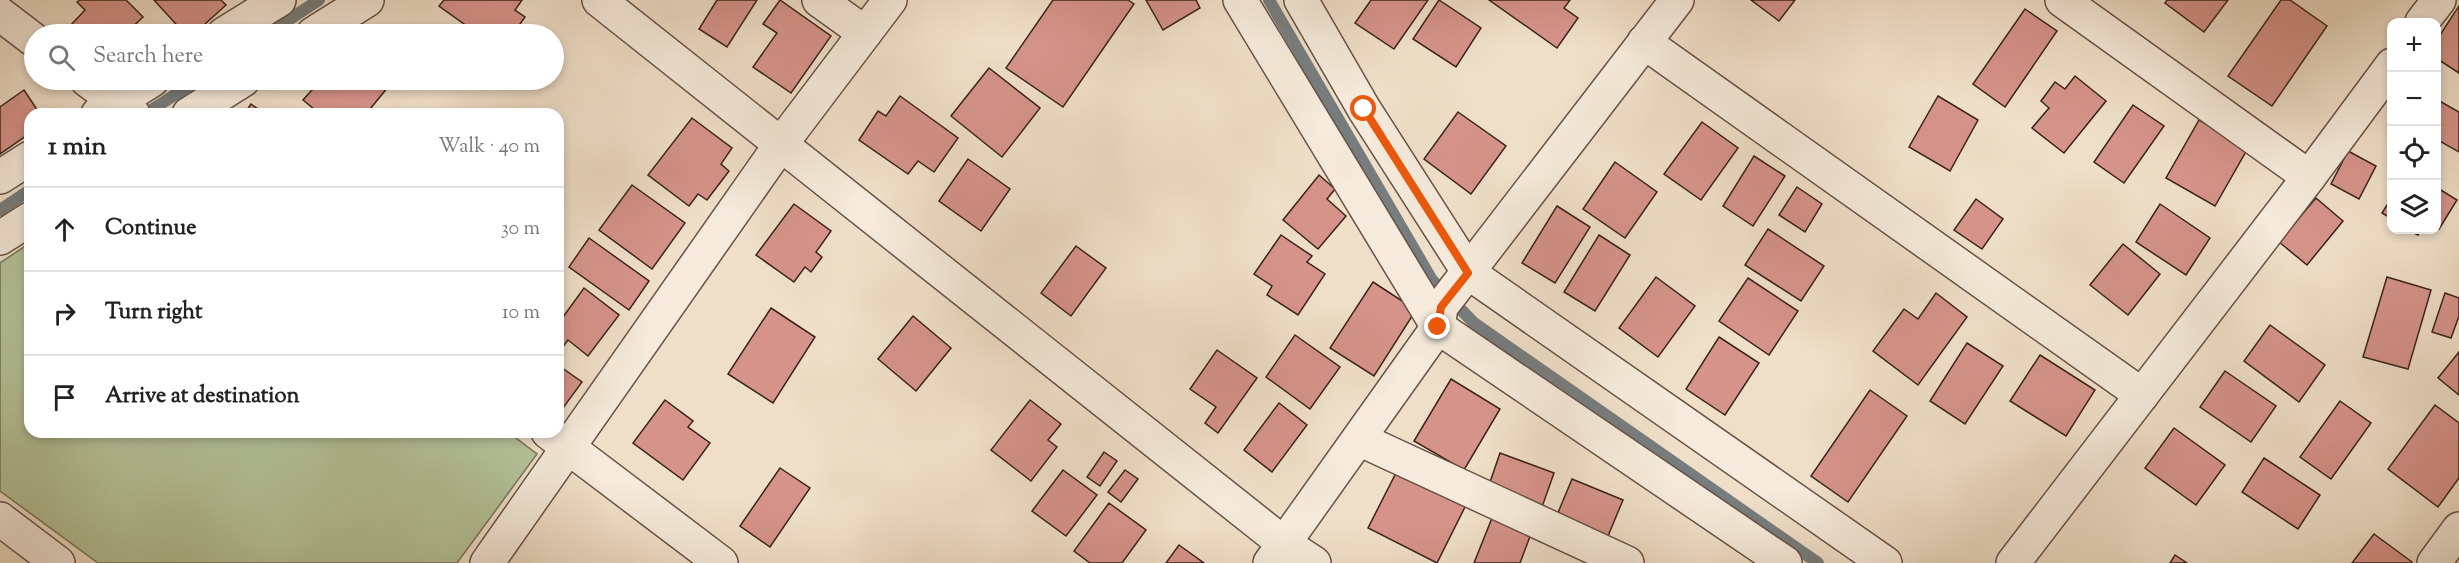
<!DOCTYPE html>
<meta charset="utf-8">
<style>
body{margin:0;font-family:"Sorts Mill Goudy",serif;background:#f6f6f6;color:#222}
.controls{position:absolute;right:18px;top:18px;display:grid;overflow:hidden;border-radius:12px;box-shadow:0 3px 9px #0003}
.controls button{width:54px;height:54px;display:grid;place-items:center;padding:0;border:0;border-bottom:2px solid #e0e0e0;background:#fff;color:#222;font:30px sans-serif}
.stop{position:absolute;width:18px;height:18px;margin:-14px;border:4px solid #ea580c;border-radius:50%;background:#fff}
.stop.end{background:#ea580c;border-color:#fff;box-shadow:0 2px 6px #0008}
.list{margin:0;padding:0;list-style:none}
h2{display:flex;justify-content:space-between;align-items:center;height:78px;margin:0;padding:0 24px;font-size:26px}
h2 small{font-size:20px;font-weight:400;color:#767676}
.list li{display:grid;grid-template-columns:39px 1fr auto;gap:18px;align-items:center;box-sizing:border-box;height:84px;padding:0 24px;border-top:2px solid #e0e0e0}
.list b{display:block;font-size:22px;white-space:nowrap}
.list em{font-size:20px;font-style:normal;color:#767676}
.icon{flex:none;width:33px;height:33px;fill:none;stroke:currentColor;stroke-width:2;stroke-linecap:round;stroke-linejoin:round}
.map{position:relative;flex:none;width:2459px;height:563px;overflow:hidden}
.search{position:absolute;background:#fff;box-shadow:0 3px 9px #0003;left:24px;top:24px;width:540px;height:66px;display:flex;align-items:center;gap:15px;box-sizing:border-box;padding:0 21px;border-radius:33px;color:#767676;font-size:22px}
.panel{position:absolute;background:#fff;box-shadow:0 3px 9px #0003;left:24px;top:108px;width:540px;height:330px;border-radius:18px}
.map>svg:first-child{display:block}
.green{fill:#b4c39a;stroke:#77735a;stroke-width:1.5}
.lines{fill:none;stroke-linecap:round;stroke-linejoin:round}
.stream{stroke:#777d7e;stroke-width:12}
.building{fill:#d6938a;stroke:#3a231a;stroke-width:1.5}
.minor-casing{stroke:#675246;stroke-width:36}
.minor{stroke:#f5eadb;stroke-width:33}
.route{stroke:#ea580c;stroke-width:8}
</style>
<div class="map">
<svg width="2459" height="563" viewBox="0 0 2459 563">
<rect width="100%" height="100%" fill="#efdfc8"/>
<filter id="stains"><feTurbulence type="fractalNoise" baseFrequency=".00333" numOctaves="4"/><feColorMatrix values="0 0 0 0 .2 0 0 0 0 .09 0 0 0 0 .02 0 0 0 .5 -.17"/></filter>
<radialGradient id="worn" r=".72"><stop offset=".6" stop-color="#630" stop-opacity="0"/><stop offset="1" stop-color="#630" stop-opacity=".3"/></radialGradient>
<polygon class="green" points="30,243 30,432 508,432 537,454 457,563 98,563 0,491 0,263"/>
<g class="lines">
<g class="stream">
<polyline points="1269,0 1432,280 1474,323 1818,563"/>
<polyline points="267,34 319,0"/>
<polyline points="145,114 198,80"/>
<polyline points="0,210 30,190"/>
</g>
</g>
<g class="building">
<polygon points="80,0 126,0 143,17 125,34 78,34 70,26 85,10 77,2"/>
<polygon points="154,0 221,0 226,5 194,34 185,34"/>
<polygon points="444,0 522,0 515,10 525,17 513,34 478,34 439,6"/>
<polygon points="717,0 757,0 727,47 699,29"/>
<polygon points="780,0 831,36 791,93 753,67 777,33 763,24"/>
<polygon points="1053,0 1128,0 1134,4 1063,107 1006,68"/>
<polygon points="1146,0 1196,0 1200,8 1163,30"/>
<polygon points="1371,0 1428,0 1394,49 1355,23"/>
<polygon points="1439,0 1481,28 1456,67 1413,39"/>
<polygon points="1489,0 1570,0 1564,8 1578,18 1557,48"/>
<polygon points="1751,0 1795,0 1779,21"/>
<polygon points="2167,0 2228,0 2204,32 2165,3"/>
<polygon points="2281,0 2290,0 2327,26 2272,106 2228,76"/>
<polygon points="2459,6 2459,73 2436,58 2436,41"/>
<polygon points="2025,9 2057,31 2005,107 1973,84"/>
<polygon points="989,68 1040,108 1002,157 951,116"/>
<polygon points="2075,76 2106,101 2064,153 2032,128 2049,108 2041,101 2055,82 2065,89"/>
<polygon points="321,80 379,80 388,87 366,114 320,114 303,100"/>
<polygon points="24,90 40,114 30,114 30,133 0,154 0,107"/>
<polygon points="900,96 958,138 934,172 918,161 908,174 859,140 878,111 886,116"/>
<polygon points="1938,96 1978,120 1950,171 1909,147"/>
<polygon points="2436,99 2459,112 2459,152 2436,139"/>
<polygon points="251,104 265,114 244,114"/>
<polygon points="2133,105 2164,126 2124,183 2094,162"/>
<polygon points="1458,112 1506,146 1471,194 1424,159"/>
<polygon points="692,118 732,148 721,164 729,171 707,200 698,194 689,206 648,175"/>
<polygon points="2199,120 2248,148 2215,206 2166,178"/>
<polygon points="1702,122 1738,148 1701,200 1664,174"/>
<polygon points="2348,151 2376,166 2359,199 2331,184"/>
<polygon points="1754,156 1785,176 1753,226 1723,206"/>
<polygon points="968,159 1010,189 981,231 939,201"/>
<polygon points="1615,162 1657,192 1625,238 1583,209"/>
<polygon points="1319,175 1335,189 1327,199 1346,216 1318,249 1283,220"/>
<polygon points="632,185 685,223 652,269 599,230"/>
<polygon points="1797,187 1822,204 1805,232 1779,215"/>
<polygon points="2436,187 2457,200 2439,229 2436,228"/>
<polygon points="2392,197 2392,219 2382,213"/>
<polygon points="2316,198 2343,221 2307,265 2279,242"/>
<polygon points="1976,199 2003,219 1982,249 1954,230"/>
<polygon points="794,204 831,231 816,252 822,257 811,272 805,267 794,282 756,255"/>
<polygon points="2160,204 2210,238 2186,275 2136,242"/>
<polygon points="1557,206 1590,227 1555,283 1522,263"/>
<polygon points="1768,229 1824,266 1801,301 1745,265"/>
<polygon points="2408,230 2421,230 2418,235"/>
<polygon points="1281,235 1312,256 1307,262 1325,274 1298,315 1267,295 1272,286 1254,274"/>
<polygon points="1599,235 1630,255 1595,311 1564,292"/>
<polygon points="589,238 649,281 629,310 569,267"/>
<polygon points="2123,244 2160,274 2128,315 2090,285"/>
<polygon points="1076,246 1106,268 1071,316 1041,293"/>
<polygon points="1656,277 1695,306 1658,357 1619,328"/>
<polygon points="2387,277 2431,290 2408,369 2363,357"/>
<polygon points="1748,278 1798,311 1769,355 1719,321"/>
<polygon points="1373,282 1416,310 1374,376 1330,348"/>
<polygon points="584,288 619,315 588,356 568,340 562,348 558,345 558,315 563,317"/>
<polygon points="1936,293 1967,317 1918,385 1873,351 1904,309 1918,319"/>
<polygon points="2445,293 2459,298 2459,316 2451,338 2432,332"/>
<polygon points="771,308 815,337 773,403 728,374"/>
<polygon points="913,316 951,348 916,391 878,359"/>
<polygon points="2270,325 2325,365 2299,402 2244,361"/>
<polygon points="1295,335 1340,367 1310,409 1266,377"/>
<polygon points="1719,337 1759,363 1725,415 1686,389"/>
<polygon points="1967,343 2003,366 1965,424 1930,401"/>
<polygon points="1217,350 1257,378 1218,433 1205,423 1216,407 1190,389"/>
<polygon points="2459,352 2459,395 2438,378"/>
<polygon points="2040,355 2095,390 2066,436 2010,401"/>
<polygon points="558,365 582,382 563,408 558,404"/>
<polygon points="2225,371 2276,406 2251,442 2200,407"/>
<polygon points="1451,379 1500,409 1464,470 1414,441"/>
<polygon points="1870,390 1907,416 1848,502 1811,476"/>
<polygon points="665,400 693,421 688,427 710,443 683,480 633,443"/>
<polygon points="1030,400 1061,424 1048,440 1057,447 1031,481 991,450"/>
<polygon points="2340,401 2371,423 2331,479 2300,457"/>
<polygon points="1279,403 1307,425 1272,472 1244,450"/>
<polygon points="2435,405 2459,423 2459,478 2438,507 2388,469"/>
<polygon points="2174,428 2225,465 2196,505 2145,468"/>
<polygon points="1104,452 1117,461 1100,486 1087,477"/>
<polygon points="1500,453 1554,473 1542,507 1488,488"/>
<polygon points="2264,458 2320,495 2298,529 2242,492"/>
<polygon points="780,468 810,488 770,547 740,526"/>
<polygon points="1398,469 1466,505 1437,563 1368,528"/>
<polygon points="1063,470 1097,495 1066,536 1032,511"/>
<polygon points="1125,470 1138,479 1121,502 1108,492"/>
<polygon points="1572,479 1623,500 1608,536 1557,515"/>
<polygon points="1109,503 1146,530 1122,563 1090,563 1074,551"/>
<polygon points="1492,518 1531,534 1520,563 1474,563"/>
<polygon points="2374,534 2412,562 2411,563 2352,563"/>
<polygon points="1179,545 1204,563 1166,563"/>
<polygon points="2175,555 2187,563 2170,563"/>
</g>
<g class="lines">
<g class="minor-casing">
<g id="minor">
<polyline points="599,0 1282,542 1314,563"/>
<polyline points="819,0 865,33"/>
<polyline points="1240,0 1438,327 1785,563"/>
<polyline points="1301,0 1364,109 1469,273 1885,563"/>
<polyline points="2062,0 2309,177"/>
<polyline points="0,14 34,40"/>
<polyline points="2422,22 2439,0"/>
<polyline points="224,34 279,0"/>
<polyline points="313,34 367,0"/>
<polyline points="1644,42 2142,395"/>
<polyline points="87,80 133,114"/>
<polyline points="98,114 152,80"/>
<polyline points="189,114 243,80"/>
<polyline points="0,177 30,158"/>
<polyline points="0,238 30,219"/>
<polyline points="548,432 721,563"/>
<polyline points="1359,439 1627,563"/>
<polyline points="0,519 58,563"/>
<polyline points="487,563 781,144 890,0"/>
<polyline points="1270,563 1438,327 1441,307 1677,0"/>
<polyline points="2013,563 2309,177 2392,65"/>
<polyline points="2434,563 2459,529"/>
</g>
</g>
<use href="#minor" class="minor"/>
</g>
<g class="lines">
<polyline class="route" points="1364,109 1468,273 1441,307 1438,327"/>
</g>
<rect width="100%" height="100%" filter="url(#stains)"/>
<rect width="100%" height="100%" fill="url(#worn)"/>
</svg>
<div class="controls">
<button>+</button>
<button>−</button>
<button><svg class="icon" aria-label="locate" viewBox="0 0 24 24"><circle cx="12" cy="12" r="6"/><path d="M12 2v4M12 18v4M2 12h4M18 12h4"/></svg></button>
<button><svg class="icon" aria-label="layers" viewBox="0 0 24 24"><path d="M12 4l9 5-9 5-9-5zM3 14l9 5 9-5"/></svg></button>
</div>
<div class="stop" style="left:1364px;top:109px"></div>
<div class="stop end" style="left:1438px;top:327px"></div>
<div class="search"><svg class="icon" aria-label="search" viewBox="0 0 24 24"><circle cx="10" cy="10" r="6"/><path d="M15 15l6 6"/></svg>Search here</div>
<section class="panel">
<h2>1 min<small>Walk · 40 m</small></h2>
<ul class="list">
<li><svg class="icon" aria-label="ahead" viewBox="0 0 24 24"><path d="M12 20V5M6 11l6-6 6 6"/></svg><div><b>Continue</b></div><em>30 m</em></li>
<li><svg class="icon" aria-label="right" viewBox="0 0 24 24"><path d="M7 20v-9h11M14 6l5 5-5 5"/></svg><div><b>Turn right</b></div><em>10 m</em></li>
<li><svg class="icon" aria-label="arrive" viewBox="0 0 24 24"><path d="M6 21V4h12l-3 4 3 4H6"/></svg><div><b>Arrive at destination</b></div></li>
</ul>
</section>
</div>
